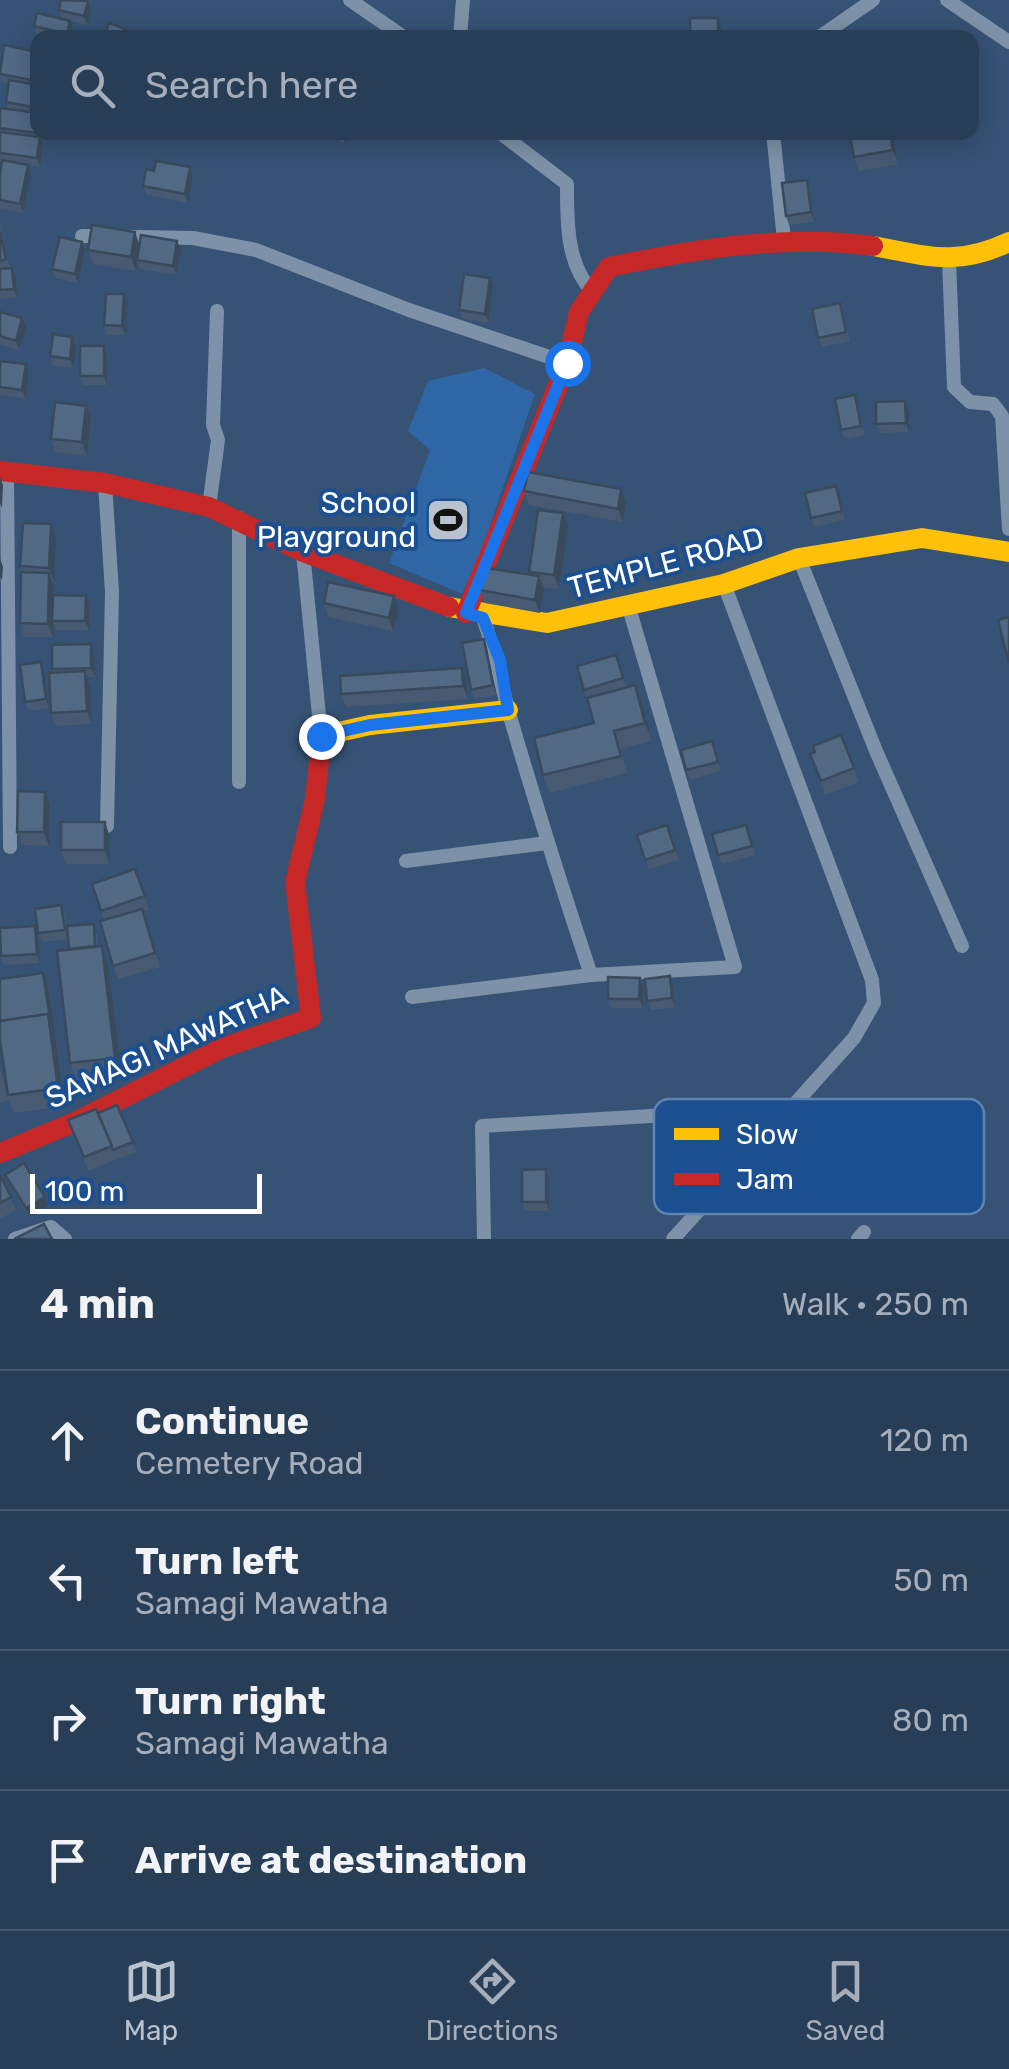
<!DOCTYPE html>
<meta charset="utf-8">
<style>
body{margin:0;font-family:Rubik,sans-serif;background:#344961;color:#f1f3f6}
.scale{position:absolute;left:30px;bottom:25px;width:232px;box-sizing:border-box;padding-left:10px;border:5px solid #fff;border-top:0;font-size:28px;line-height:35px;white-space:nowrap;color:#fff;-webkit-text-stroke:8px #1b4f8f;paint-order:stroke}
.stop{position:absolute;width:30px;height:30px;margin:-22px;border:8px solid #1a73e8;border-radius:50%;background:#fff}
.stop.end{background:#1a73e8;border-color:#fff;box-shadow:0 2px 10px #0008}
.list{margin:0;padding:0;list-style:none}
h2{display:flex;justify-content:space-between;align-items:center;height:130px;margin:0;padding:0 40px;font-size:42px}
h2 small{font-size:32px;font-weight:400;color:#a5aeba}
.list li{display:grid;grid-template-columns:65px 1fr auto;gap:30px;align-items:center;box-sizing:border-box;height:140px;padding:0 40px;border-top:2px solid #44576d}
.list b{display:block;font-size:38px;white-space:nowrap}
.list p{margin:0;font-size:32px;white-space:nowrap;color:#a5aeba}
.list em{font-size:32px;font-style:normal;color:#a5aeba}
.icon{flex:none;width:55px;height:55px;fill:none;stroke:currentColor;stroke-width:2;stroke-linecap:round;stroke-linejoin:round}
.map{position:relative;flex:none;width:1009px;height:1239px;overflow:hidden}
.search{position:absolute;background:#283e57;box-shadow:0 5px 25px #0003;left:30px;right:30px;top:30px;height:110px;display:flex;align-items:center;gap:25px;box-sizing:border-box;padding:0 35px;border-radius:20px;color:#a5aeba;font-size:38px}
.sheet{height:690px;background:#283e57}
nav{display:flex;justify-content:space-around;align-items:center;box-sizing:border-box;height:140px;border-top:2px solid #44576d;background:#283e57;font-size:28px;color:#a5aeba}
nav a{display:grid;justify-items:center;gap:5px}
nav .on{color:#b9c2ce}
.map>svg:first-child{display:block}
.green{fill:#2f66a5}
.lines{fill:none;stroke-linecap:round;stroke-linejoin:round}
.street{stroke:#7d92a8;stroke-width:14}
.slow{stroke:#ffc107;stroke-width:20}
.jam{stroke:#c62828;stroke-width:20}
.wall{fill:#475a72}
.shaded-wall{fill:#394a5c}
.building{fill:#526984;stroke:#394a5c;stroke-width:2.5}
.route{stroke:#1a73e8;stroke-width:12}
.labels{text-anchor:middle;dominant-baseline:central;stroke-width:8;stroke-linejoin:round;paint-order:stroke}
.poi-label{font-size:30px;fill:#fff;stroke:#1b4f8f;text-anchor:end}
.street-label{font-size:30px;fill:#fff;stroke:#1b4f8f}
.key{fill:#1b4f8f;stroke:#5f84b1;stroke-width:2.5}
.key-label{font-size:28px;fill:#fff}
</style>
<div class="map">
<svg width="1009" height="1239" viewBox="0 0 1009 1239">
<rect width="100%" height="100%" fill="#365274"/>
<polygon class="green" points="484,368 535,394 478,561 462,594 389,563 430,450 408,431 428,381"/>
<g class="lines">
<g class="street">
<polyline points="350,0 405,38"/>
<polyline points="947,0 1009,42"/>
<polyline points="460,38 463,0"/>
<polyline points="818,38 873,0"/>
<path d="M 499,132 L 567,184 C 567,220 566,265 593,292"/>
<polyline points="773,132 784,240"/>
<polyline points="82,236 193,238 256,250 409,310 567,363"/>
<polyline points="949,260 954,387 970,402 993,404 1002,416 1009,529"/>
<polyline points="7,471 10,847"/>
<polyline points="105,483 112,592 107,826"/>
<polyline points="209,507 218,440 213,425 217,311"/>
<polyline points="303,552 321,736"/>
<polyline points="799,558 876,751 962,946"/>
<path d="M 483,618 C 497,655 502,692 514,730 C 538,812 564,894 591,975"/>
<polyline points="239,782 239,518"/>
<polyline points="406,861 547,843"/>
<polyline points="412,997 591,975 735,967 629,608"/>
<polyline points="15,1239 51,1227 65,1239"/>
<polyline points="484,1239 482,1126 752,1110 781,1123"/>
<polyline points="673,1239 854,1038 874,1003 872,980 724,584"/>
<polyline points="858,1239 864,1232"/>
</g>
<g class="slow">
<path d="M 873,246 C 928,256 956,267 1009,242"/>
<polyline points="449,607 547,623 724,584 799,558 922,538 1009,552"/>
<polyline points="320,751 321,736 370,725 508,710"/>
</g>
<g class="jam">
<polyline points="0,471 105,483 209,507 303,552 449,607"/>
<path d="M 466,613 L 567,363 L 579,312 L 609,267 C 696,249 784,234 873,246"/>
<polyline points="0,1153 75,1122 222,1048 311,1018 295,882 315,799 320,751"/>
</g>
</g>
<g class="wall">
<polygon points="61,0 91,0 89,3 91,10 87,25 62,19 59,10"/>
<polygon points="34,26 73,30 71,38 47,38 37,35"/>
<polygon points="4,45 38,85 38,132 43,146 40,167 28,165 31,174 23,213 0,209 0,173 2,162 0,162 0,108 8,109 6,102 9,84 2,82 0,76"/>
<polygon points="325,132 352,132 345,144"/>
<polygon points="892,132 898,164 859,171 854,157"/>
<polygon points="190,167 193,176 188,203 147,195 143,186"/>
<polygon points="807,180 810,189 814,222 789,225 786,216"/>
<polygon points="0,226 10,268 12,268 16,277 17,298 0,299"/>
<polygon points="177,241 181,250 177,275 140,269 137,261 136,271 93,264 88,250"/>
<polygon points="82,242 85,251 78,283 56,278 52,269"/>
<polygon points="493,287 489,323 463,319 459,310"/>
<polygon points="127,304 125,335 107,335 104,325"/>
<polygon points="0,312 26,327 19,350 0,345"/>
<polygon points="843,312 850,341 822,347 818,338"/>
<polygon points="76,346 73,368 53,366 50,356"/>
<polygon points="107,356 107,385 83,385 80,376"/>
<polygon points="0,361 26,364 29,373 26,399 0,395"/>
<polygon points="855,395 865,435 845,439 841,430"/>
<polygon points="909,410 909,432 880,433 876,424"/>
<polygon points="91,419 87,456 55,452 51,439"/>
<polygon points="836,486 845,520 814,527 811,518"/>
<polygon points="524,491 626,503 623,522 529,505"/>
<polygon points="563,513 568,527 559,589 542,587 544,590 540,613 485,603 480,590 530,575 529,572"/>
<polygon points="51,524 56,538 54,582 52,582 54,595 86,596 89,605 89,630 56,630 53,623 53,637 24,637 20,623 22,572 20,566"/>
<polygon points="324,603 399,610 393,631 328,617"/>
<polygon points="484,639 496,695 474,699 471,690"/>
<polygon points="94,653 95,677 87,677 90,685 92,724 56,726 51,713 54,673 52,669"/>
<polygon points="616,655 626,687 607,693 635,685 652,741 621,749 627,773 550,793 543,775 594,723 584,690"/>
<polygon points="41,662 44,671 49,708 29,711 25,702"/>
<polygon points="466,682 468,699 346,707 341,694"/>
<polygon points="841,735 859,782 825,795 810,754"/>
<polygon points="712,741 721,771 690,780 686,770"/>
<polygon points="45,792 50,805 49,846 22,845 17,832"/>
<polygon points="105,822 109,835 110,864 66,864 61,850"/>
<polygon points="667,825 679,860 649,869 637,835"/>
<polygon points="746,825 756,855 722,864 718,855"/>
<polygon points="135,869 149,910 143,912 160,967 118,979 113,966 104,920 92,884"/>
<polygon points="65,914 68,939 42,942 38,933"/>
<polygon points="97,933 98,946 102,946 108,964 122,1076 77,1081 70,1063 69,949"/>
<polygon points="38,935 40,963 4,965 1,956"/>
<polygon points="43,973 48,986 65,1106 14,1113 9,1100 0,1103 0,1069 7,1089"/>
<polygon points="640,978 643,987 643,1008 611,1008 608,999"/>
<polygon points="673,986 675,1007 651,1010 647,1001"/>
<polygon points="117,1105 136,1152 88,1171 68,1120 98,1113"/>
<polygon points="908,1111 912,1120 911,1144 870,1143 866,1134"/>
<polygon points="546,1169 549,1178 549,1211 525,1211 522,1202"/>
<polygon points="0,1175 16,1210 0,1219"/>
<polygon points="5,1175 45,1197 48,1206 29,1217 9,1184"/>
</g>
<g class="shaded-wall">
<polygon points="88,1 91,10 87,25 84,16"/>
<polygon points="718,18 721,27 721,38 718,38"/>
<polygon points="70,21 73,30 71,38 68,38 67,34"/>
<polygon points="38,52 38,76 35,89 32,80"/>
<polygon points="343,132 352,132 345,144 342,135"/>
<polygon points="890,132 892,132 898,164 893,150"/>
<polygon points="40,137 43,146 40,167 37,158"/>
<polygon points="28,165 31,174 23,213 20,204"/>
<polygon points="190,167 193,176 188,203 185,194"/>
<polygon points="807,180 810,189 814,222 811,212"/>
<polygon points="135,232 140,246 136,271 131,257"/>
<polygon points="177,241 181,250 177,275 173,266"/>
<polygon points="82,242 85,251 78,283 75,274"/>
<polygon points="12,268 16,277 17,298 14,289"/>
<polygon points="490,278 493,287 489,323 485,314"/>
<polygon points="124,294 127,304 125,335 122,326"/>
<polygon points="22,318 26,327 19,350 16,341"/>
<polygon points="72,337 76,346 73,368 70,359"/>
<polygon points="104,346 107,356 107,385 104,376"/>
<polygon points="26,364 29,373 26,399 22,390"/>
<polygon points="905,401 909,410 909,432 906,423"/>
<polygon points="86,406 91,419 87,456 82,442"/>
<polygon points="0,477 3,485 2,508 0,503"/>
<polygon points="621,489 626,503 623,522 618,509"/>
<polygon points="563,513 568,527 559,589 554,575"/>
<polygon points="51,524 56,538 54,582 49,568"/>
<polygon points="0,558 3,567 2,580 0,576"/>
<polygon points="49,573 54,587 53,637 48,624"/>
<polygon points="539,576 544,590 540,613 535,600"/>
<polygon points="86,596 89,605 89,630 85,621"/>
<polygon points="394,596 399,610 393,631 389,618"/>
<polygon points="484,639 487,648 496,695 493,685"/>
<polygon points="91,644 94,653 95,677 91,668"/>
<polygon points="41,662 44,671 49,708 46,699"/>
<polygon points="462,668 466,682 468,699 463,686"/>
<polygon points="85,671 90,685 92,724 87,711"/>
<polygon points="635,685 642,703 652,741 645,723"/>
<polygon points="45,792 50,805 49,846 44,832"/>
<polygon points="105,822 109,835 110,864 105,850"/>
<polygon points="35,926 38,935 40,963 37,954"/>
<polygon points="102,946 108,964 122,1076 115,1058"/>
<polygon points="43,973 48,986 65,1106 58,1088"/>
<polygon points="670,976 673,986 675,1007 672,998"/>
<polygon points="640,978 643,987 643,1008 639,999"/>
<polygon points="908,1111 912,1120 911,1144 908,1135"/>
<polygon points="546,1169 549,1178 549,1211 546,1202"/>
<polygon points="45,1197 48,1206 29,1217 26,1208"/>
</g>
<g class="building">
<polygon points="61,0 88,1 84,16 59,10"/>
<polygon points="37,13 70,21 67,34 34,26"/>
<rect x="690" y="18" width="28" height="20"/>
<polygon points="109,23 130,31 128,38 104,38"/>
<polygon points="4,45 37,52 32,80 0,74"/>
<polygon points="9,80 38,85 38,108 6,102"/>
<polygon points="0,108 38,113 36,133 0,128"/>
<polygon points="0,132 40,137 37,158 0,153"/>
<polygon points="890,132 893,150 854,157 850,136 866,132"/>
<polygon points="2,160 28,165 20,204 0,200 0,173"/>
<polygon points="156,161 190,167 185,194 143,186 146,169 154,171"/>
<polygon points="807,180 811,212 786,216 782,183"/>
<polygon points="92,225 135,232 131,257 88,250"/>
<polygon points="0,232 6,259 0,261"/>
<polygon points="141,235 177,241 173,266 137,260"/>
<polygon points="60,237 82,242 75,274 52,269"/>
<polygon points="12,268 14,289 0,290 0,269"/>
<polygon points="464,274 490,278 485,314 459,310"/>
<polygon points="106,294 124,294 122,326 104,325"/>
<polygon points="840,303 846,332 818,338 812,309"/>
<polygon points="0,312 22,318 16,341 0,336"/>
<polygon points="53,334 72,337 70,359 50,356"/>
<rect x="80" y="346" width="24" height="30"/>
<polygon points="0,361 26,364 22,390 0,387"/>
<polygon points="855,395 861,426 841,430 835,399"/>
<polygon points="905,401 906,423 876,424 876,402"/>
<polygon points="55,402 86,406 82,442 51,439"/>
<polygon points="528,472 621,489 618,509 524,491"/>
<polygon points="836,486 842,511 811,518 805,493"/>
<polygon points="538,510 563,513 554,575 529,572"/>
<polygon points="23,523 51,524 49,568 20,566"/>
<polygon points="486,568 539,576 535,600 480,590"/>
<polygon points="21,572 49,573 48,624 20,623"/>
<polygon points="328,582 394,596 389,618 324,603"/>
<polygon points="53,595 86,596 85,621 52,621"/>
<polygon points="1009,617 1009,663 998,620"/>
<polygon points="484,639 493,685 471,690 462,643"/>
<polygon points="91,644 91,668 52,669 52,645"/>
<polygon points="616,655 623,678 584,690 577,666"/>
<polygon points="41,662 46,699 25,702 20,665"/>
<polygon points="462,668 463,686 341,694 340,676"/>
<polygon points="85,671 87,711 51,713 49,673"/>
<polygon points="635,685 645,723 614,731 621,756 543,775 534,738 594,723 587,698"/>
<polygon points="841,735 854,768 821,781 810,754 815,752 813,746"/>
<polygon points="712,741 718,762 686,770 681,750"/>
<polygon points="18,791 45,792 44,832 17,832"/>
<rect x="61" y="822" width="44" height="28"/>
<polygon points="667,825 675,850 645,860 637,835"/>
<polygon points="746,825 752,846 718,855 712,834"/>
<polygon points="135,869 145,896 101,911 92,884"/>
<polygon points="61,905 65,930 38,933 35,909"/>
<polygon points="142,909 155,953 113,966 100,921"/>
<polygon points="94,924 95,946 69,949 67,926"/>
<polygon points="35,926 37,954 1,956 0,928"/>
<polygon points="102,946 115,1058 70,1063 57,951"/>
<polygon points="43,973 50,1018 48,1014 0,1021 0,979"/>
<polygon points="670,976 672,998 647,1001 645,979"/>
<polygon points="608,977 640,978 639,999 608,999"/>
<polygon points="48,1014 58,1088 8,1095 0,1041 0,1021"/>
<polygon points="117,1105 133,1142 113,1150 98,1113"/>
<polygon points="96,1109 112,1146 84,1157 68,1120"/>
<polygon points="24,1163 45,1197 26,1208 5,1175"/>
<polygon points="546,1169 546,1202 522,1202 522,1170"/>
<polygon points="0,1175 11,1197 0,1203"/>
<polygon points="44,1224 52,1239 14,1239"/>
</g>
<g class="lines">
<polyline class="route" points="321,736 370,725 508,710 500,660 483,618 466,613 567,363"/>
</g>
<defs>
<g id="stadium-square" transform="scale(2.25)"><rect x="-9" y="-9" width="18" height="18" rx="4" fill="#b9c2ce" stroke="#1b4f8f"/><path d="M0-5a6.5 5 0 1 0 0 10a6.5 5 0 1 0 0-10ZM-3.5-1.8h7v3.6h-7Z" fill="#111"/></g>
</defs>
<g fill-rule="evenodd">
<use href="#stadium-square" x="448" y="520"/>
</g>
<g class="labels">
<g class="poi-label">
<text x="416" y="503">School<tspan x="416" dy="34">Playground</tspan></text>
</g>
<g class="street-label">
<text transform="translate(666 563) rotate(-15)">TEMPLE ROAD</text>
<text transform="translate(167 1047) rotate(-24)">SAMAGI MAWATHA</text>
</g>
</g>
<rect x="654" y="1099" width="330" height="115" rx="15" class="key"/>
<rect x="674" y="1128" width="45" height="12" fill="#ffc107"/>
<rect x="674" y="1173" width="45" height="12" fill="#c62828"/>
<g class="key-label">
<text x="736" y="1144">Slow</text>
<text x="736" y="1189">Jam</text>
</g>
</svg>
<div class="scale">100 m</div>
<div class="stop" style="left:567px;top:363px"></div>
<div class="stop end" style="left:321px;top:736px"></div>
<div class="search"><svg class="icon" aria-label="search" viewBox="0 0 24 24"><circle cx="10" cy="10" r="6"/><path d="M15 15l6 6"/></svg>Search here</div>
</div>
<section class="sheet">
<h2>4 min<small>Walk · 250 m</small></h2>
<ul class="list">
<li><svg class="icon" aria-label="ahead" viewBox="0 0 24 24"><path d="M12 20V5M6 11l6-6 6 6"/></svg><div><b>Continue</b><p>Cemetery Road</p></div><em>120 m</em></li>
<li><svg class="icon" aria-label="left" viewBox="0 0 24 24"><path d="M17 20v-9H6M10 6l-5 5 5 5"/></svg><div><b>Turn left</b><p>Samagi Mawatha</p></div><em>50 m</em></li>
<li><svg class="icon" aria-label="right" viewBox="0 0 24 24"><path d="M7 20v-9h11M14 6l5 5-5 5"/></svg><div><b>Turn right</b><p>Samagi Mawatha</p></div><em>80 m</em></li>
<li><svg class="icon" aria-label="arrive" viewBox="0 0 24 24"><path d="M6 21V4h12l-3 4 3 4H6"/></svg><div><b>Arrive at destination</b></div></li>
</ul>
</section>
<nav>
<a class="on"><svg class="icon" aria-label="map" viewBox="0 0 24 24"><path d="M3 6l6-2 6 2 6-2v14l-6 2-6-2-6 2zM9 4v14M15 6v14"/></svg>Map</a>
<a><svg class="icon" aria-label="directions" viewBox="0 0 24 24"><path d="M12 3l9 9-9 9-9-9zM9 14v-3h6M13 9l2 2-2 2"/></svg>Directions</a>
<a><svg class="icon" aria-label="saved" viewBox="0 0 24 24"><path d="M7 4h10v16l-5-4-5 4z"/></svg>Saved</a>
</nav>
